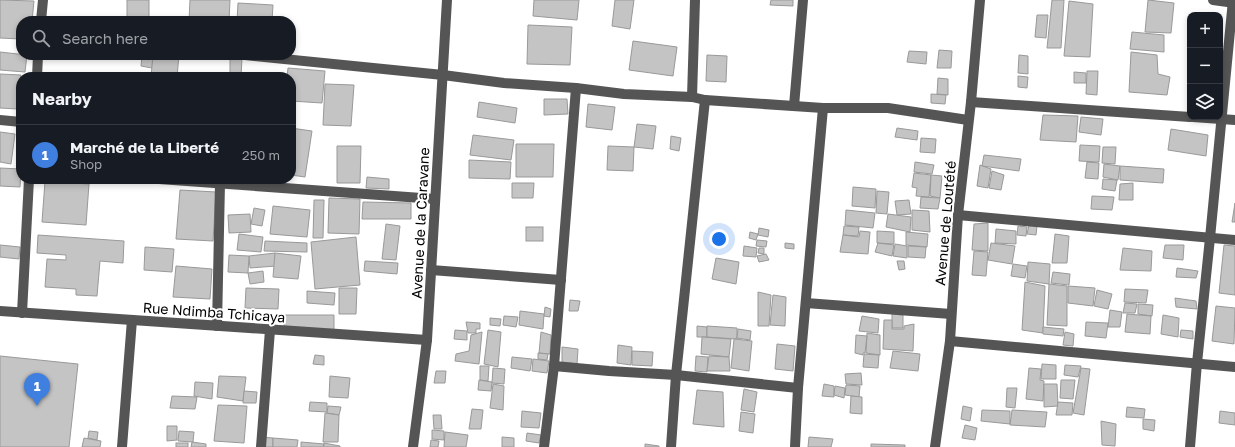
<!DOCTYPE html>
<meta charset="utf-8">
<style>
body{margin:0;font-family:"Golos Text",sans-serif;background:#242831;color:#f1f3f6}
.controls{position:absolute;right:12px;top:12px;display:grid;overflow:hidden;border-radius:8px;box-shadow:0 2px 6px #0003}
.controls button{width:36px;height:36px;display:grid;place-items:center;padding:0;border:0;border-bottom:1px solid #363941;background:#171b24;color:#f1f3f6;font:20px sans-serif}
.you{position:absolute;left:719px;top:239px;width:14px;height:14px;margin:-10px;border:3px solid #fff;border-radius:50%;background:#1a73e8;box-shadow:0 0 0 6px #1a73e833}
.badge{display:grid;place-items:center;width:26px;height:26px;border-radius:50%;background:#858687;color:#fff;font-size:13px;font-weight:700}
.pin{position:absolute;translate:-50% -33px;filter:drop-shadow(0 1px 2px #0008)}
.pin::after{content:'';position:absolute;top:21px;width:14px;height:12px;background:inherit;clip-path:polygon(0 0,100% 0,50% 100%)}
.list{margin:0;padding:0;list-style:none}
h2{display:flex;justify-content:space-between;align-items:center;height:52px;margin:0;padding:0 16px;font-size:17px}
h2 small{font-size:13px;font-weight:400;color:#9ea1a6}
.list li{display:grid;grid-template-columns:26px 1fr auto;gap:12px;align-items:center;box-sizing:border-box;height:60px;padding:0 16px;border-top:1px solid #363941}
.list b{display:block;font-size:15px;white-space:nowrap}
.list p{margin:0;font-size:13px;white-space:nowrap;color:#9ea1a6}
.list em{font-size:13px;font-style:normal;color:#9ea1a6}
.icon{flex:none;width:22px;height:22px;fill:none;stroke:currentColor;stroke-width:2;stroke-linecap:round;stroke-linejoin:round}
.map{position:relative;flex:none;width:1235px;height:447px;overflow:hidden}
.search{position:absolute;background:#171b24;box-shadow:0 2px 6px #0003;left:16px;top:16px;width:280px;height:44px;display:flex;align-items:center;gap:10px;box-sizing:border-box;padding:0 14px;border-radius:16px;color:#9ea1a6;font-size:15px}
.panel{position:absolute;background:#171b24;box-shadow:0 2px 6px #0003;left:16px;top:72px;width:280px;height:112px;border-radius:16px}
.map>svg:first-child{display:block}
.building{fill:#c4c4c4;stroke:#999}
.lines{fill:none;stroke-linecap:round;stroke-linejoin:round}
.minor{stroke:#555;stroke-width:10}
.labels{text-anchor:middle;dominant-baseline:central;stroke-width:4;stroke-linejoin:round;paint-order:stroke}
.street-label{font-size:14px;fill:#000;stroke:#fff}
</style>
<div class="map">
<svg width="1235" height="447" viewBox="0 0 1235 447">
<rect width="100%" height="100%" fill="#fff"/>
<g class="building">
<polygon points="0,0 34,1 32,21 21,21 21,39 0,38"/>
<rect x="127" y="0" width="22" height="21"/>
<polygon points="190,0 230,0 229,21 189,21"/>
<polygon points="534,0 579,0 577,20 533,16"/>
<polygon points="615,0 634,0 630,29 612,26"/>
<polygon points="771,0 793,0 793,6 770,5"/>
<polygon points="1052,0 1064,0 1061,48 1047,48"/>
<polygon points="1148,0 1174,3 1171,33 1145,32"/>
<polygon points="1069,1 1093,4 1090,57 1064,56"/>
<polygon points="238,3 273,5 272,21 237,21"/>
<polygon points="1037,15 1048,15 1046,38 1035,37"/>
<polygon points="528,25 572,27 570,65 527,64"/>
<polygon points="1132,32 1164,35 1164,52 1130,49"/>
<polygon points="633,41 677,47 673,76 629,70"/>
<polygon points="939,50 952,51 951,68 937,68"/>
<polygon points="909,51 927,52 926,64 907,62"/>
<polygon points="0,52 27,55 25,72 0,70"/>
<polygon points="1131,52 1157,55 1158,74 1170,77 1167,95 1129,92"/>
<polygon points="142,55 153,56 152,68 141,66"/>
<polygon points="153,55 179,55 177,77 151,77"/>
<polygon points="707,55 727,56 726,82 706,81"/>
<polygon points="1019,55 1028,56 1028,74 1018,73"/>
<polygon points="230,58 242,58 241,77 230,77"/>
<polygon points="288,68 325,71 322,103 291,101 291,77 287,77"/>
<polygon points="1087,71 1098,71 1097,95 1086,94"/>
<polygon points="1074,72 1086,73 1086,83 1074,83"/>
<polygon points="0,74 21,75 18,109 0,108"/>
<polygon points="1018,76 1028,77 1027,88 1018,87"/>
<polygon points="938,78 948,79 948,95 937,94"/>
<polygon points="325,84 354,85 351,126 323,125"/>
<polygon points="931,94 946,95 945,104 931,103"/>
<polygon points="544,99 567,99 568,114 544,115"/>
<polygon points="479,102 517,108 515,123 477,117"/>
<polygon points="588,104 615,107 612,130 586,127"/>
<polygon points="1043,115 1078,116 1076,142 1040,140"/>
<polygon points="1081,117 1103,119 1101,135 1079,132"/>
<polygon points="637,124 656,126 653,149 634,147"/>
<polygon points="291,128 312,131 305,177 291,175"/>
<polygon points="897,128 918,131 917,140 895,137"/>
<polygon points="1171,129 1208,135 1206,156 1168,150"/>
<polygon points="0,132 15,134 11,164 0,162"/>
<polygon points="473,135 514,140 511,160 470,155"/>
<polygon points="671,136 681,138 679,151 670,149"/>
<polygon points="921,138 936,139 935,153 920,152"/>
<polygon points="516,144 554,144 553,177 516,177"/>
<polygon points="1080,145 1100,146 1099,162 1079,161"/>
<polygon points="337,146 361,146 360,183 337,183"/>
<polygon points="608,146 634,147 633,171 607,170"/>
<polygon points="1103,147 1116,147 1115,164 1102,163"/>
<polygon points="984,155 1021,159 1019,171 982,166"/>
<polygon points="469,160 511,162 510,179 469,178"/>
<polygon points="915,162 934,165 932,174 914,172"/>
<polygon points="1087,162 1099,163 1098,179 1085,178"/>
<polygon points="1104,164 1120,166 1118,180 1103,177"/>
<polygon points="980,165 991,169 988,188 977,186"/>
<polygon points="1120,166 1164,169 1163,183 1120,180"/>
<polygon points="0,168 21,169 20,187 0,186"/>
<polygon points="992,171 1004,175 1001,190 989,188"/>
<polygon points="914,173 931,175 929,197 916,196 917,188 912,187"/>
<polygon points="931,175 942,176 940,198 930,196"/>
<polygon points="367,177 389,179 389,189 366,188"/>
<polygon points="1103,179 1117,180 1115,191 1102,189"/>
<polygon points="45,181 89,184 86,225 42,222"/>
<polygon points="512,183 534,183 533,198 512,198"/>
<polygon points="1133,183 1133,200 1119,200 1120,184"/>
<polygon points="853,187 876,189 875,208 852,206"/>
<polygon points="180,190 216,192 213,241 176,239"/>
<polygon points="877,191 889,192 887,214 876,213"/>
<polygon points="1092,196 1114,197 1112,210 1091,209"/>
<polygon points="921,197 940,198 938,209 920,208"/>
<polygon points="329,198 360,199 359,234 328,233"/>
<polygon points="314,200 324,200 323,238 313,238"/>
<polygon points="909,200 911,214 897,215 895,201"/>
<polygon points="363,202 411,203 411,219 362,219"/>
<polygon points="1235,203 1235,222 1232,222"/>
<polygon points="273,206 310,210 307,237 270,234"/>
<polygon points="254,208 265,210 262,226 251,224"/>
<polygon points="846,210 875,213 873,228 845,225"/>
<polygon points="912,210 929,211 930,232 912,230"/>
<polygon points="250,214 251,232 229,233 228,215"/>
<polygon points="888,214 911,217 910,232 886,227"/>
<polygon points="988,223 988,251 972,250 974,224"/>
<polygon points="386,224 400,226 396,260 382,259"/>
<polygon points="1029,225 1037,226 1036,235 1027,234"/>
<polygon points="844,226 859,227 858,236 843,235"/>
<polygon points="1018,226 1027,227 1026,236 1017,235"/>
<rect x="526" y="227" width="17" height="14"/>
<polygon points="759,228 769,230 768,237 758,235"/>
<polygon points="996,229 1016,231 1016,244 995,243"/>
<polygon points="860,231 870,232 868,254 840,252 843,235 859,237"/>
<polygon points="877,231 894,232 894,244 877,243"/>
<polygon points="750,232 758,234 756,240 749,238"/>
<polygon points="906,232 928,234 927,247 906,245"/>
<polygon points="239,234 263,237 261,252 237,250"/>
<polygon points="1055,234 1069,236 1067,263 1052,263"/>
<polygon points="38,235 124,241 123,263 100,261 97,296 76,295 76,289 45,287 47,259 66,260 66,255 37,253"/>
<polygon points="356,237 360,285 315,289 311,242"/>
<polygon points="757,240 767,241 766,247 756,246"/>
<polygon points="265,241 307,243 307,252 264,251"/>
<polygon points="785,243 794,244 794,249 785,248"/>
<polygon points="878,243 894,245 892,256 875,252"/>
<polygon points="991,243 1015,246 1012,264 988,260"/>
<polygon points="895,244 907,246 907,258 893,256"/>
<polygon points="0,245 20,247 19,259 0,257"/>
<polygon points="1165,245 1184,245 1183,260 1163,258"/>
<polygon points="1224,245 1235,246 1235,295 1219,293"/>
<polygon points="744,246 757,248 756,257 743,256"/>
<polygon points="908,246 926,247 925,258 908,257"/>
<polygon points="145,247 174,249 172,272 144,270"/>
<polygon points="759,248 764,248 764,254 758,253"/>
<polygon points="1123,248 1152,251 1151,271 1120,270"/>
<polygon points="974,251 988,252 986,276 972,275"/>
<polygon points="275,253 276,266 250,268 249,256"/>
<polygon points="275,253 301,256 298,279 273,277"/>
<polygon points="766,254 769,260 759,262 757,256"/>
<polygon points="229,255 249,256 248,273 228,272"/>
<polygon points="716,258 739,262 736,284 712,279"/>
<polygon points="365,261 398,263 397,274 364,271"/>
<polygon points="897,261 904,261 905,269 899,270"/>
<polygon points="1028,262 1050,264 1049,284 1027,281"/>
<polygon points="1013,264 1027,266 1025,278 1011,276"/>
<polygon points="176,266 212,269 210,299 173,297"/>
<polygon points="1177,268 1198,271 1196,278 1176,277"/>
<polygon points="263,271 264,282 250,284 248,273"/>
<polygon points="1053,272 1070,274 1069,285 1051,283"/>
<polygon points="1025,282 1045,286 1043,333 1022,330"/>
<polygon points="1049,284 1067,286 1067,326 1047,325"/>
<polygon points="1068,286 1095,288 1093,306 1068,303"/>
<polygon points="246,288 279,289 278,309 245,308"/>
<polygon points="339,288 357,288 356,314 339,314"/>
<polygon points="1125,289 1148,290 1146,303 1124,302"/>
<polygon points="1097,290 1112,294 1108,309 1094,306"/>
<polygon points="307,291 335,293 334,305 307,303"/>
<polygon points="758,292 771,295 769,326 758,326"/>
<polygon points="773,295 786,297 785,326 770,325"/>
<polygon points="1175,298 1196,301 1197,309 1176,307"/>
<polygon points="570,300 580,301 578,311 569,311"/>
<polygon points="1125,303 1137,304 1135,313 1123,313"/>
<polygon points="1138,304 1153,305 1152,316 1138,314"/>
<polygon points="1216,306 1235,308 1234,344 1212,341"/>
<polygon points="545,307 551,309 550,317 544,316"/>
<polygon points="1110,310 1122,312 1120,327 1108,327"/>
<polygon points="520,311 544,314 543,329 519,325"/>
<polygon points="892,314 903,315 903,328 892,328"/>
<polygon points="1127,314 1151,316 1150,334 1125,332"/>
<polygon points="284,315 334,315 334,332 284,331"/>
<polygon points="1163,315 1179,318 1178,337 1161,334"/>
<polygon points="504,316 518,317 516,327 503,325"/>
<polygon points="862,316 879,319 878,333 859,331"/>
<polygon points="490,318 501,319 500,326 490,325"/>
<polygon points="884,320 892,320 892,329 904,329 904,326 914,324 913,351 883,349"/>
<polygon points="466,322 480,323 480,329 476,329 476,333 468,333"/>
<polygon points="1086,322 1108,323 1106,338 1085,336"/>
<polygon points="697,326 707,327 707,337 697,337"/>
<polygon points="707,326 737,328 737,339 707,337"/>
<polygon points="1043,327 1064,329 1063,336 1043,334"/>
<polygon points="738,329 751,331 750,340 737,338"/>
<polygon points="455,330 467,331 467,340 454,339"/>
<polygon points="488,330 501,332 498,367 484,364"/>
<polygon points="1181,330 1193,331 1193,339 1180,337"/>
<polygon points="482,332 479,364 455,361 456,354 469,351 471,335"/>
<polygon points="541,332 551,335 550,354 539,353"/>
<polygon points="1065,332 1074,334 1073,346 1063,345"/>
<polygon points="867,333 880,335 880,355 866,353"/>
<polygon points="856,335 867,336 865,353 863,353 863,355 855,353"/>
<polygon points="702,337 731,339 729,357 701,354"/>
<polygon points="734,339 752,341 749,371 731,368"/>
<polygon points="777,344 795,346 793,371 775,369"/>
<polygon points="618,345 632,347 631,365 617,363"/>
<polygon points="562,347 578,349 577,364 562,362"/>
<polygon points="632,351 653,352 652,366 632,365"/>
<polygon points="893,351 920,354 918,371 890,368"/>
<polygon points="538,353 548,354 547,360 538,359"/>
<polygon points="864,354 879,355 878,368 863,367"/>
<polygon points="315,355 324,356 324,365 313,364"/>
<polygon points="0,356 78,364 69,447 0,447"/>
<polygon points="696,356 708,357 707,372 695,371"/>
<polygon points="709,356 729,357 730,371 707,371"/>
<polygon points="512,357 532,359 530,371 511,368"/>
<polygon points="533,359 549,361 547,373 532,371"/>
<polygon points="1042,364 1056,365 1056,379 1041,379"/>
<polygon points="1065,365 1081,366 1078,377 1064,375"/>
<polygon points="480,366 489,366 488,381 480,380"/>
<polygon points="493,368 505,369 504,384 492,383"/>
<polygon points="1029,368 1041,369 1040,380 1044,381 1043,401 1026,399"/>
<polygon points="1081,368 1090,369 1084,415 1073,413"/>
<polygon points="436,371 446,371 445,383 434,383"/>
<polygon points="861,373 862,385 846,384 845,374"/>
<polygon points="219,376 246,377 243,401 217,397"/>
<polygon points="330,376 350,378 348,398 329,397"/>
<polygon points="479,380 492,382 491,391 478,390"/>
<polygon points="1061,380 1075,380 1073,399 1060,398"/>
<polygon points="195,382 213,383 212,399 194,396"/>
<polygon points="493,384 504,386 503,410 490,408"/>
<polygon points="824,384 834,386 834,397 822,396"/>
<polygon points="1044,384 1057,384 1058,406 1044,407"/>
<polygon points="846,385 860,386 859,397 845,395"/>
<polygon points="835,386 845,388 844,398 834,395"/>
<polygon points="1007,388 1017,388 1015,408 1006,407"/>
<polygon points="744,389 757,392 754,412 741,410"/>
<polygon points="697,390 723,392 724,427 693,424"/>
<polygon points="244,391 257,392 256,403 243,403"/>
<polygon points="172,396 197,397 195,409 170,408"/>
<polygon points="851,396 862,397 862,414 850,413"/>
<polygon points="310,402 327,403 327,412 309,411"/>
<polygon points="1058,402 1073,403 1072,415 1056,415"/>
<polygon points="218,405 247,406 244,443 214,441"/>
<polygon points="328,406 341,407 339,415 327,413"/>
<polygon points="963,406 972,408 970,421 961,419"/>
<polygon points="1127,407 1145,409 1144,418 1126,417"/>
<polygon points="472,409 483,410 481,429 469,429"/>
<polygon points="982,410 1010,411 1010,424 981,421"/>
<polygon points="1012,410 1047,412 1045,427 1010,425"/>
<polygon points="522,411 541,413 539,428 521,427"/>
<polygon points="1220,411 1235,413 1235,425 1219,423"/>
<polygon points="741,412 755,414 753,433 739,431"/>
<polygon points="325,413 339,415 338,442 323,442"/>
<polygon points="433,415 441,415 442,429 434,429"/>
<polygon points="1143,419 1155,420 1154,431 1143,429"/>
<polygon points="1101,421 1116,424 1115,446 1102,445"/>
<polygon points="965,425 977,428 975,440 962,438"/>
<polygon points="167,426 177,426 177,440 167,441"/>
<polygon points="432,430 444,431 444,440 432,439"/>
<polygon points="89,431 98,432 97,440 88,438"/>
<polygon points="179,431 194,432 193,442 178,441"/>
<polygon points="445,432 468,435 466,447 444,447"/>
<polygon points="527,433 541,435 539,443 526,441"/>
<polygon points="260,437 273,438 273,447 260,447"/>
<polygon points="502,437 514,438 514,447 502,447"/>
<polygon points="809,437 833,439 831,447 808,447"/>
<polygon points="84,438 101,441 100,447 82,447"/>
<polygon points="273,438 298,440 297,447 273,447"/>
<polygon points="431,440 439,441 438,447 430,447"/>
<polygon points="192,442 206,444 206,447 191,447"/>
<polygon points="301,442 324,444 323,447 301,447"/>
<rect x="176" y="443" width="12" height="4"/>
<polygon points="324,443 340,446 340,447 324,447"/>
<polygon points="645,444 659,446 659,447 645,447"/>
<polygon points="871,444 905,445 905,447 871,447"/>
</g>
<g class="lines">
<g class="minor">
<polyline points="1213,0 1235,3"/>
<polyline points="41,21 43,0"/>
<polyline points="245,55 443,75 504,83 576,88 624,94 692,97 705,100 823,108 888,108 968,120"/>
<polyline points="37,77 38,55"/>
<polyline points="692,97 695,0"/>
<polyline points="971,102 1190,117"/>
<polyline points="794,106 803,0"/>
<polyline points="1193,117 1235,120"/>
<polyline points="0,120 21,122"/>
<polyline points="159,179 435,199"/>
<polyline points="958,215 1235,240"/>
<polyline points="431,270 561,280"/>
<polyline points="806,303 951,314"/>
<polyline points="0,311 427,340"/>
<polyline points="22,313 29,179"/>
<polyline points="217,326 220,183"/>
<polyline points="950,341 1235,367"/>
<polyline points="554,366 609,371 676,375 798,388"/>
<polyline points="122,447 132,320"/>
<polyline points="261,447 270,330"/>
<polyline points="413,447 427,340 447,0"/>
<polyline points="544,447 554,366 576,88"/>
<polyline points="671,447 676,375 705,100"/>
<polyline points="795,447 798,388 823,108"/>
<polyline points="935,447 950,341 958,215 971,102 980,0"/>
<polyline points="1190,447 1197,363 1210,238 1233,0"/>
</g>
</g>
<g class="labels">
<g class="street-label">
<text transform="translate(420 223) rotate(-87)">Avenue de la Caravane</text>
<text transform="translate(945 223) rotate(-85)">Avenue de Loutété</text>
<text transform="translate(214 312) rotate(4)">Rue Ndimba Tchicaya</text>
</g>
</g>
</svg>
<div class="controls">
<button>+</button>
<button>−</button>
<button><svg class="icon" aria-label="layers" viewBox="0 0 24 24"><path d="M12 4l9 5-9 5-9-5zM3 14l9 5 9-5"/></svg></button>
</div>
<div class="you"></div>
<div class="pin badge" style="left:37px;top:406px;background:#3f7fe0">1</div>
<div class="search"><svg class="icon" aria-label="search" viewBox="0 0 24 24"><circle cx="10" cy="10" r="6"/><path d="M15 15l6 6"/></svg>Search here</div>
<section class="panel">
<h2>Nearby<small></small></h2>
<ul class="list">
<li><span class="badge" style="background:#3f7fe0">1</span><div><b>Marché de la Liberté</b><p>Shop</p></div><em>250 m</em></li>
</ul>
</section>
</div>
